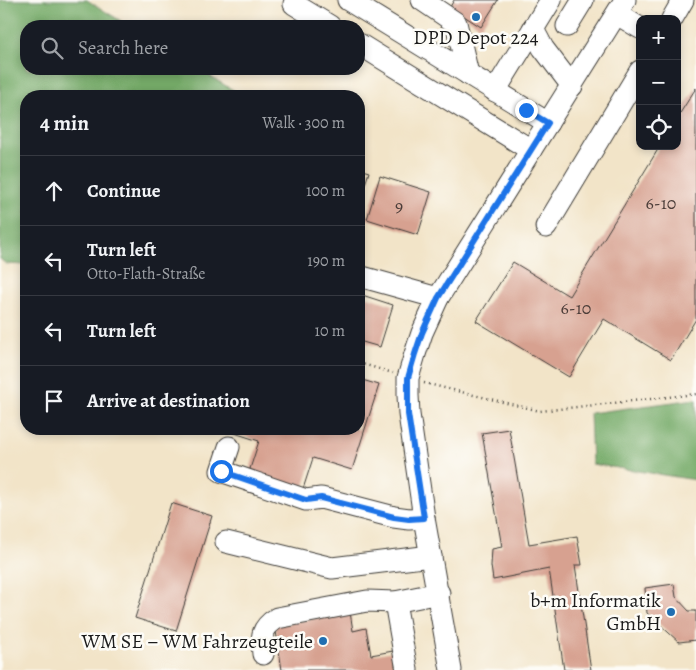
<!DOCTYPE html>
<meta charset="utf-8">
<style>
body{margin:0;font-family:Alegreya,serif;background:#242831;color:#f1f3f6}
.controls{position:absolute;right:15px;top:15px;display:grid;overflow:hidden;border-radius:10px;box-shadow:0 2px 8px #0003}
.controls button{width:45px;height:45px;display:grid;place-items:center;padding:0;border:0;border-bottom:1px solid #363941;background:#171b24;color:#f1f3f6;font:25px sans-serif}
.stop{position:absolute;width:15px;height:15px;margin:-11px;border:4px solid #1a73e8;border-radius:50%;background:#fff}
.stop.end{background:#1a73e8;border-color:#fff;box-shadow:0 1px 5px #0008}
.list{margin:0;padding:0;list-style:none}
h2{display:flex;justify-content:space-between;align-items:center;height:65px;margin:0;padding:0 20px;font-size:21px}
h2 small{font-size:16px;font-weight:400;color:#9ea1a6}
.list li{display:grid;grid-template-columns:32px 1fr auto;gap:15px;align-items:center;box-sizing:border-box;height:70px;padding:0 20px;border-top:1px solid #363941}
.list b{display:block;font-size:19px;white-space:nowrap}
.list p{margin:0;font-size:16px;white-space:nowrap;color:#9ea1a6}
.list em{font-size:16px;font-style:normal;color:#9ea1a6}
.icon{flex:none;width:28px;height:28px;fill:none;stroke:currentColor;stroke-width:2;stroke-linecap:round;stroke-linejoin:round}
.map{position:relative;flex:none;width:696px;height:670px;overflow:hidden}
.search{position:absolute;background:#171b24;box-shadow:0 2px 8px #0003;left:20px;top:20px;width:345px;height:55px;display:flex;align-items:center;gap:12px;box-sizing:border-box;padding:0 18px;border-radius:20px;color:#9ea1a6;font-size:19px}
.panel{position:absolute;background:#171b24;box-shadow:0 2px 8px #0003;left:20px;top:90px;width:345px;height:345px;border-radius:20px}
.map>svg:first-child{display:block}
.forest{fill:#74aa67;stroke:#486342}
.building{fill:#d7a190}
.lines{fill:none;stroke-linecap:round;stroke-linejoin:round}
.minor-casing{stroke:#3c3a36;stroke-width:23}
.path{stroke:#3c3a36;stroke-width:2.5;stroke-dasharray:1 4;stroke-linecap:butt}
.minor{stroke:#fff;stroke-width:21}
.route{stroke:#1a73e8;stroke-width:6}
.poi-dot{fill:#1f6fb2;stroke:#fdfcf7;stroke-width:2}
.labels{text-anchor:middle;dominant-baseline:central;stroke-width:5;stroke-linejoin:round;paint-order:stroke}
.number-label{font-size:18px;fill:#4b3d39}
.poi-label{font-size:20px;fill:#1c1c1c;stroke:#fdfcf7;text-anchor:end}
</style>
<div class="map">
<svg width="696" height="670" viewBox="0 0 696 670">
<rect width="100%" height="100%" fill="#fdfcf7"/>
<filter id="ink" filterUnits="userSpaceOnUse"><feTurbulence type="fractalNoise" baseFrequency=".02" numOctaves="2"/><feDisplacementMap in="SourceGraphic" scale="10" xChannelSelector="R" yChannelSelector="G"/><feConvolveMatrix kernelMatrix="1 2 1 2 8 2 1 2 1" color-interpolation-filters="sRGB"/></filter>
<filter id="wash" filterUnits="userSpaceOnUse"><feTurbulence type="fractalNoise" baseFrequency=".0096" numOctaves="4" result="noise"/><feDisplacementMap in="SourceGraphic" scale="20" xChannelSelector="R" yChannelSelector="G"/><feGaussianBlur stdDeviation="1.12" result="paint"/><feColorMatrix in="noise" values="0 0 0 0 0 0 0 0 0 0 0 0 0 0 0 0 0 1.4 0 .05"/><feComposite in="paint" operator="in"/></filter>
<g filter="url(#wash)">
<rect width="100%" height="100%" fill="#f2e4c8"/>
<g class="forest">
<polygon points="0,0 87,0 129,26 26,26 26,69 198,69 243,96 26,96 26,265 6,264 0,259"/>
<polygon points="696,399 696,480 592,464 590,413"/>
</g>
<g id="blocks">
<g class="building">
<polygon points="454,0 498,0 481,27 450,7"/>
<polygon points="696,88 696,319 671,360 604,319 569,377 476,321 513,262 569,296 660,146 677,146 677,118"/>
<polygon points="359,169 369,172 359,203"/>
<polygon points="380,176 431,192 418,235 367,219"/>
<polygon points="359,294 393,305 380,347 359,341"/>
<polygon points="359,379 379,385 352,470 313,458 303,489 249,472 259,441 222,429 359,429"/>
<polygon points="509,429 529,544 577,536 582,565 575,565 591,670 564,670 549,569 493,580 491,566 492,549 502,547 482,433"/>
<polygon points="171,503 212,516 176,631 135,618"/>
<polygon points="674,584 676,597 689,611 696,611 696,640 679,642 647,613 645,588"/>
<polygon points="350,612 353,631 366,628 371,655 393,651 396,670 282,670 275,625"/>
</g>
</g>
</g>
<g filter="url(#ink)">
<use href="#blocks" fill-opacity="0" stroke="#3c3a36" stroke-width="1"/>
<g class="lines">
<g class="minor-casing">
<g id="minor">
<polyline points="296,0 294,4 330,26"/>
<polyline points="348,0 548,123"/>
<polyline points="422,0 456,23 468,74"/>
<polyline points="617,14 640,28"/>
<polyline points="672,19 683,0"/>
<polyline points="567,26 583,0"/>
<polyline points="533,29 543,48 572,86"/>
<polyline points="359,44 531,150"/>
<polyline points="495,91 551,0"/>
<polyline points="546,227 640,71"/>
<polyline points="359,276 438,298"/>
<polyline points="229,447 221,471 306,500 321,498 394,517 409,519 424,518"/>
<polyline points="226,542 332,568 431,556"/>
<polyline points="395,602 407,670"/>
<path d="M 263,654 C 261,636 261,628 277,618 L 367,601 L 395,602 L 439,593"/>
<polyline points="451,670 424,518 409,414 408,395 408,378 415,354 422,333 438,298 625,0"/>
</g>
</g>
<g class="path">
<polyline points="359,363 393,373"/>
<polyline points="424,383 540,411 696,394"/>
</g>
<use href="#minor" class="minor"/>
</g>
</g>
<g class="lines" filter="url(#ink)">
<polyline class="route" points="221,471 306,500 321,498 394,517 409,519 424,518 408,414 408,378 415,354 422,333 438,298 548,123 526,110"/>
</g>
<g class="poi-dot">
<circle cx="476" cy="17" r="5"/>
<circle cx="671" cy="612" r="5"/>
<circle cx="323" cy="641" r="5"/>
</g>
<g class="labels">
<g class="number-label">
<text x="661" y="203">6-10</text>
<text x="399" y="206">9</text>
<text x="576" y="308">6-10</text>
</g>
<g class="poi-label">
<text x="476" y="37" text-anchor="middle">DPD Depot 224</text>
<text x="661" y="600">b+m Informatik<tspan x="661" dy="23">GmbH</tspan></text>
<text x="313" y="641">WM SE – WM Fahrzeugteile</text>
</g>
</g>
</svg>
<div class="controls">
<button>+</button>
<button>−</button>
<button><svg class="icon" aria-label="locate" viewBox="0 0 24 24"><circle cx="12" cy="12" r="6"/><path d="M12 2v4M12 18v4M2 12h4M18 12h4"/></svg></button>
</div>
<div class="stop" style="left:221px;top:471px"></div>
<div class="stop end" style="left:526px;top:110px"></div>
<div class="search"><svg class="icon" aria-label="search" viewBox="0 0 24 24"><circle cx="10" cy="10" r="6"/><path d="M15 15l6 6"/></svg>Search here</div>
<section class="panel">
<h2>4 min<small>Walk · 300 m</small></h2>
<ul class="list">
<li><svg class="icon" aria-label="ahead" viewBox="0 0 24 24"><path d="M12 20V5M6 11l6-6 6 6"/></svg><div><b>Continue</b></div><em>100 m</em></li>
<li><svg class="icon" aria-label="left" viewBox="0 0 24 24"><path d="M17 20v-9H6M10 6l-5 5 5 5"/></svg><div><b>Turn left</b><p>Otto-Flath-Straße</p></div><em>190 m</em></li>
<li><svg class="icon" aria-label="left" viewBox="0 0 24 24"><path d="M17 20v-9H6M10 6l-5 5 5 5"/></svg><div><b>Turn left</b></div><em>10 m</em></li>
<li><svg class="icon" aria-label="arrive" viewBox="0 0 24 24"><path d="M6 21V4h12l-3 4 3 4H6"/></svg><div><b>Arrive at destination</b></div></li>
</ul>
</section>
</div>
